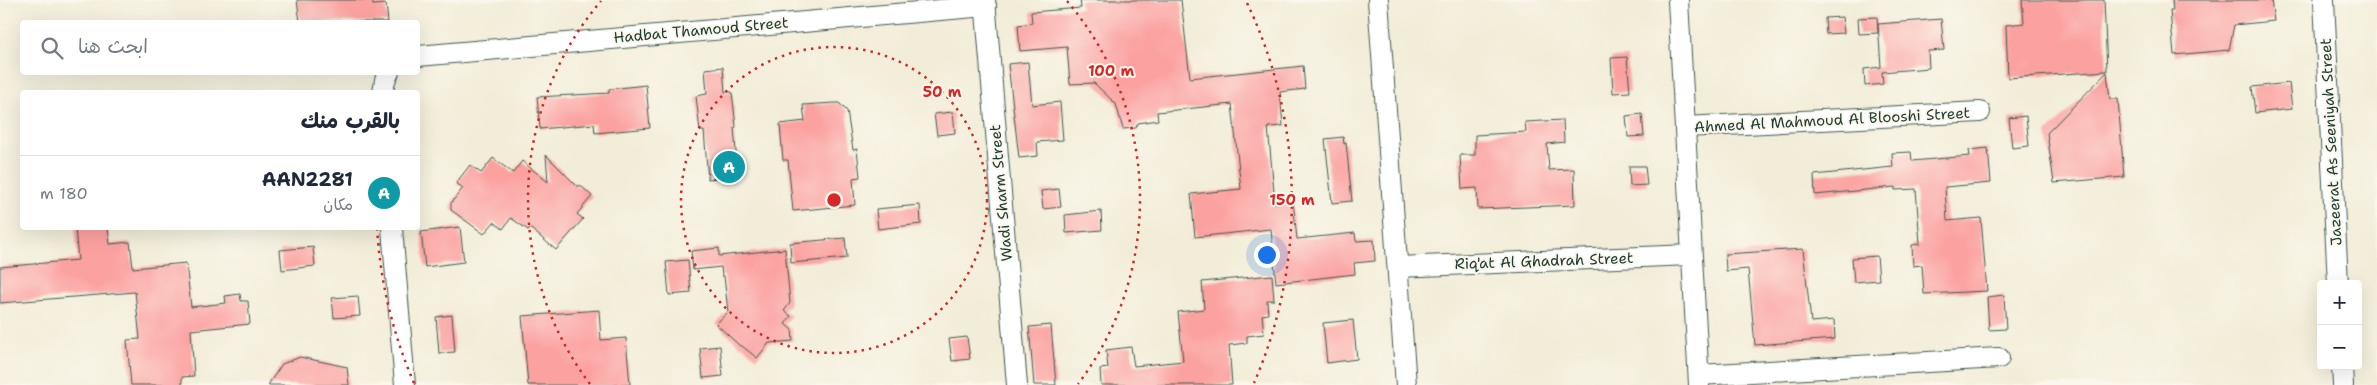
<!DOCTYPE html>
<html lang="ar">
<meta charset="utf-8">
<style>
body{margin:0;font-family:"Shantell Sans","Playpen Sans Arabic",sans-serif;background:#f2f2f3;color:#1f2937;direction:rtl}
.controls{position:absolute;right:15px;bottom:15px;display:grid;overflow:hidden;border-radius:5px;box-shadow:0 5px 20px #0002}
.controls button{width:45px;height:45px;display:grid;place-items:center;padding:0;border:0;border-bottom:1px solid #e0e1e3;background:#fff;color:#1f2937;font:25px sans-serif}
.you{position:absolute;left:1266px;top:254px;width:18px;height:18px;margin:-12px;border:4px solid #fff;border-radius:50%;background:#1a73e8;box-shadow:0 0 0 8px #1a73e833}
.badge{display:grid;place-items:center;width:32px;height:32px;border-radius:50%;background:#111827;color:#fff;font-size:16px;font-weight:700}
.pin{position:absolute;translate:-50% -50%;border:2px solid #fff;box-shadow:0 1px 5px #0006}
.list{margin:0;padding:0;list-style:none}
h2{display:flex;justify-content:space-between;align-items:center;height:65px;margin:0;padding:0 20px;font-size:21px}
h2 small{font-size:16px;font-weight:400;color:#747a83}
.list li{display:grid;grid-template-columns:32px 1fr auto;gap:15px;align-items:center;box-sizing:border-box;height:75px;padding:0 20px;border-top:1px solid #e0e1e3}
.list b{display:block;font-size:19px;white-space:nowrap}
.list p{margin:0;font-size:16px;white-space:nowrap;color:#747a83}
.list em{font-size:16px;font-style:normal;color:#747a83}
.icon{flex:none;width:28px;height:28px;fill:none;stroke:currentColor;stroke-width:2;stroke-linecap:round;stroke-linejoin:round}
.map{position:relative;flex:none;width:2377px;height:385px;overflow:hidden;direction:ltr}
.search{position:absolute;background:#fff;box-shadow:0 5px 20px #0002;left:20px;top:20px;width:400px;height:55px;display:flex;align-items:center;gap:12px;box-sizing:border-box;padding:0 18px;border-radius:5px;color:#747a83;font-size:19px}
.panel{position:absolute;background:#fff;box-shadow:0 5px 20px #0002;left:20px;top:90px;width:400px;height:140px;border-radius:5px;direction:rtl}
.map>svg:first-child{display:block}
.building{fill:#fba2a1}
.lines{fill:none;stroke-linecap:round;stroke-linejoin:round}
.minor-casing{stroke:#3f574d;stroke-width:22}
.minor{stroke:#fff;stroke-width:20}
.ring{fill:none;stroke:#d62828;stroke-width:2.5;stroke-dasharray:2.5 5}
.labels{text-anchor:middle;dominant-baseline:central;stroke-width:4;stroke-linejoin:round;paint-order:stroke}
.street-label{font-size:15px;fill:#1f3d34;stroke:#fbf7ec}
.centre{fill:#d62828;stroke:#fbf7ec;stroke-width:2.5}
.ring-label{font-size:15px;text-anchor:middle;font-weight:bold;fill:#d62828;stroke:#fbf7ec;stroke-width:4;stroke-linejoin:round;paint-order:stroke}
</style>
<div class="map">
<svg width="2377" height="385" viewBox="0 0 2377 385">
<rect width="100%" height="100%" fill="#fbf7ec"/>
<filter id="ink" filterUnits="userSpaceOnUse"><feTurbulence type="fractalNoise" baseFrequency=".02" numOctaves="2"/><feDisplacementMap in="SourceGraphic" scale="10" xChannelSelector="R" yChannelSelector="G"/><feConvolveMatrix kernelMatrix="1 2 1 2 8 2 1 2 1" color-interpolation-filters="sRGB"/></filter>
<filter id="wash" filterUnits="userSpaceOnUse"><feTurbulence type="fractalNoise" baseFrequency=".0096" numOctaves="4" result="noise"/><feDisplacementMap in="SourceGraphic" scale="20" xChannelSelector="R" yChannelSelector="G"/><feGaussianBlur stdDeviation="1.12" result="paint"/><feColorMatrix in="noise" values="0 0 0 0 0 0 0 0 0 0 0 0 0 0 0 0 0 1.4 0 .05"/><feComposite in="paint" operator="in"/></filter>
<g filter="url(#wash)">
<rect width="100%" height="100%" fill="#f2edd8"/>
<g id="blocks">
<g class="building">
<polygon points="297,0 372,0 373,5 386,4 388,22 300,22"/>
<polygon points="1080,0 1181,0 1190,78 1303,66 1305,89 1280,92 1283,126 1268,127 1275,203 1293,201 1297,239 1355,233 1356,241 1374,240 1375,261 1354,263 1355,274 1276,283 1271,229 1195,237 1191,194 1241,189 1232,104 1157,112 1158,120 1138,123 1136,128 1123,129 1116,104 1094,83 1070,84 1067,47 1020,51 1018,25 1032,23 1031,12 1081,8"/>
<polygon points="2022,0 2104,0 2107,71 2008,78 2006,25 2024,23"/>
<polygon points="2172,0 2271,0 2274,21 2234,25 2229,50 2174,55 2170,11 2173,11"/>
<polygon points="1842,17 1844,33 1826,34 1825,18"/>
<polygon points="1877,17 1878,33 1859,34 1858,18"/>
<polygon points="1941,19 1944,50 1928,51 1929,68 1882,72 1883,84 1865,86 1864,69 1881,67 1878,24"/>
<polygon points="1627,57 1630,92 1613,93 1611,58"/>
<polygon points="1028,62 1032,105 1060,102 1063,140 1037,142 1038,156 1019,158 1008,64"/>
<polygon points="723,67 725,92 732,92 736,127 734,128 738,176 708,179 704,131 700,131 696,96 707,94 705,69"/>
<polygon points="2107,72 2110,99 2118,99 2124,177 2054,183 2047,133"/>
<polygon points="2289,83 2292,109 2255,113 2252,87"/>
<polygon points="646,85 650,128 595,133 594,124 540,129 537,97 609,93 609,89"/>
<polygon points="834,103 839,103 847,111 853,150 857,149 860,177 853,178 855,205 793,211 788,160 783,160 780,124 805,121 803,105"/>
<polygon points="953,112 955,133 937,135 934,114"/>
<polygon points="1642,114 1644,136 1628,137 1626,116"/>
<polygon points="2026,116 2029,146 2012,148 2009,118"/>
<polygon points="1563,120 1564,142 1547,144 1549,170 1574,169 1575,205 1478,209 1477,188 1462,189 1460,155 1475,155 1475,135 1526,132 1525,122"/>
<polygon points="1343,137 1344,144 1346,143 1352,201 1332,203 1325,139"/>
<polygon points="1988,148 1991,183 1945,187 1947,221 1981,218 1987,291 1924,294 1922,265 1913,266 1912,245 1920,244 1916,189 1895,190 1895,187 1815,195 1814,175 1893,167 1892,153 1911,152 1912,161 1970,156 1969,150"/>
<polygon points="546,155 578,187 580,185 592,196 577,214 583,219 556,250 530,228 528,230 511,218 503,229 494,222 484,234 451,210 451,203 463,188 456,183 470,165 481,173 493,158 513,173 522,161 548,182"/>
<polygon points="1629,166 1645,166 1647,185 1630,186"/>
<polygon points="1059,189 1061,207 1043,209 1041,191"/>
<polygon points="920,205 921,224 878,229 876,209"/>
<polygon points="1101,211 1102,230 1066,233 1065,215"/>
<polygon points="460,227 464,262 425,267 421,232"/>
<polygon points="75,228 108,228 110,244 130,242 133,268 186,263 191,307 226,303 225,296 240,294 241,301 248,301 250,324 191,330 194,376 182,377 182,385 131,385 127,340 140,339 135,292 0,303 0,267 78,260"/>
<polygon points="845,238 847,258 791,263 790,243"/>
<polygon points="313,247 315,266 282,270 280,250"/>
<polygon points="719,248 719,256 785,249 790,303 784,311 791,316 785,324 792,330 793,341 769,343 757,358 742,346 740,346 716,324 728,312 724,276 722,276 721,267 693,270 691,251"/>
<polygon points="1803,249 1811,322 1834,320 1835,339 1755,345 1748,269 1726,271 1725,254"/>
<polygon points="1877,256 1879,280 1854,282 1852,258"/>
<polygon points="688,260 691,293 669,295 666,262"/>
<polygon points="1272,275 1274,300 1267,300 1268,314 1262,315 1264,334 1247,336 1247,343 1229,345 1232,385 1101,385 1100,369 1108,368 1106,350 1131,347 1134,366 1183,361 1178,312 1204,309 1202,282"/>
<polygon points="2004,295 2006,329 1989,330 1987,297"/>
<polygon points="358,296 360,316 334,318 332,298"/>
<polygon points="599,310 601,340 626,338 630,385 528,385 522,316"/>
<polygon points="452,315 455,352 439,353 436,317"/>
<polygon points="1353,320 1357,359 1327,363 1323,323"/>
<polygon points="1051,325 1056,385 1034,385 1029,327"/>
<polygon points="967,337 970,359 952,361 949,339"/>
<polygon points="720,346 723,376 703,378 700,348"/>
<polygon points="300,357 347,367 349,385 268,385 282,364"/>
</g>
</g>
</g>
<g filter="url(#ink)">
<use href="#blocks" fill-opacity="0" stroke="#3f574d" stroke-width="1"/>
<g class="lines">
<g class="minor-casing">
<g id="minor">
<polyline points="985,0 1017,385"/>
<polyline points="1378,0 1406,385"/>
<polyline points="1678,0 1699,385"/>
<polyline points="2324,0 2338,284"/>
<polyline points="418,56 986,6"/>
<polyline points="383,92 385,80 389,72"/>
<polyline points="1685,127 1980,112"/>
<polyline points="392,228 405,385"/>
<polyline points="1398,267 1691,255"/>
<polyline points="2342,366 2343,385"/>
<polyline points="1699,375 1999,358"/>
</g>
</g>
<use href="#minor" class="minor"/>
</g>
</g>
<g class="ring">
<circle cx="834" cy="200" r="153"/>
<path d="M590 384A306 306 0 0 1 601 1M1067 1A306 306 0 0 1 1078 384"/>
<path d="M414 383A458 458 0 0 1 377 228M1247 3A458 458 0 0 1 1254 383"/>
</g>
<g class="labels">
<g class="street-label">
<text transform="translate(701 30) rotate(-5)">Hadbat Thamoud Street</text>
<text transform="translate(1832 120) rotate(-3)">Ahmed Al Mahmoud Al Blooshi Street</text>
<text transform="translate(2331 142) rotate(-93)">Jazeerat As Seeniyah Street</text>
<text transform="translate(1001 193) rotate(-95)">Wadi Sharm Street</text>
<text transform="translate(1544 261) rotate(-2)">Riq'at Al Ghadrah Street</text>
</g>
</g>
<circle cx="834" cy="200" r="8" class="centre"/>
<g class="ring-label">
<text x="1111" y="76">100 m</text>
<text x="942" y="97">50 m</text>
<text x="1292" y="205">150 m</text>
</g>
</svg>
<div class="controls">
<button>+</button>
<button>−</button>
</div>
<div class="you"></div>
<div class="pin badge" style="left:729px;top:167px;background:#0f9aa8">A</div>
<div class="search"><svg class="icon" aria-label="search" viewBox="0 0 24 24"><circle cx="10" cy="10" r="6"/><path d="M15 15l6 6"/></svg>ابحث هنا</div>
<section class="panel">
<h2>بالقرب منك<small></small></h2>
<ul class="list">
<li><span class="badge" style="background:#0f9aa8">A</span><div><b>AAN2281</b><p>مكان</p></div><em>180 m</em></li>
</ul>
</section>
</div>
